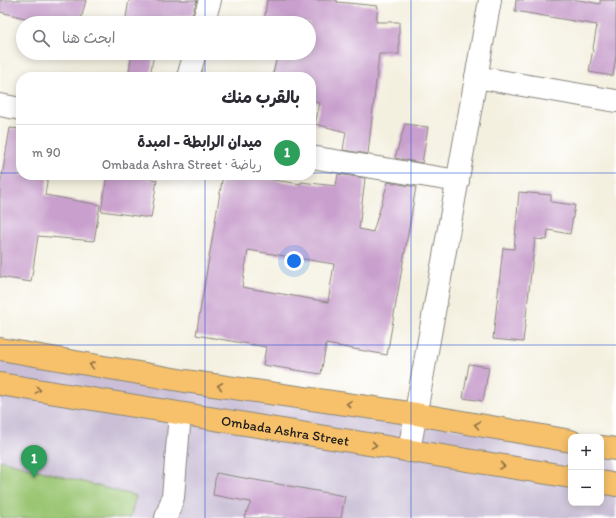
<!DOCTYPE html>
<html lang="ar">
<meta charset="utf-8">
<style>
body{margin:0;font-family:Itim,"Playpen Sans Arabic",sans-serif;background:#f2f2f3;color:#2b2b33;direction:rtl}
.controls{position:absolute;right:12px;bottom:12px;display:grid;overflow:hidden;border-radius:8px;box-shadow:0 2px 10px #0003}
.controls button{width:36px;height:36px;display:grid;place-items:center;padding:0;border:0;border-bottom:1px solid #e1e1e2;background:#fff;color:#2b2b33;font:20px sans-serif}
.you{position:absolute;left:294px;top:261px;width:14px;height:14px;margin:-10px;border:3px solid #fff;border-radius:50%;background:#1a73e8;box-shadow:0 0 0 6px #1a73e833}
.badge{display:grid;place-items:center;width:26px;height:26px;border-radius:50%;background:#7c3aed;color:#fff;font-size:13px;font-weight:700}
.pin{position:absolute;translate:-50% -33px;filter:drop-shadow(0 1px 2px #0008)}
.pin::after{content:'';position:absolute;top:21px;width:14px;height:12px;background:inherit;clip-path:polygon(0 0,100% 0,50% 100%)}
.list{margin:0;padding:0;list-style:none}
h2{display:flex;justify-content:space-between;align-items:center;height:52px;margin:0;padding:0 16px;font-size:17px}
h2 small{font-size:13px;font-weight:400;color:#7c7c81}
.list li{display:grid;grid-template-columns:26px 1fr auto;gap:12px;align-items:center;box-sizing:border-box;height:56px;padding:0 16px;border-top:1px solid #e1e1e2}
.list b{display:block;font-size:15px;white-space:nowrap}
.list p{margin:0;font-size:13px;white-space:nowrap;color:#7c7c81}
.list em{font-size:13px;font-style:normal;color:#7c7c81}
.icon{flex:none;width:22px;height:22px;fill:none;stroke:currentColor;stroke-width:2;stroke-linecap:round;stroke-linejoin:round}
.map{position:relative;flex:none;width:616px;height:518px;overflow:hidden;direction:ltr}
.search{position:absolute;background:#fff;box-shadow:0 2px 10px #0003;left:16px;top:16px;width:300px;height:44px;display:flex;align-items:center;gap:10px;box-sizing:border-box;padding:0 14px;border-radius:22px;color:#7c7c81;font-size:15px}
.panel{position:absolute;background:#fff;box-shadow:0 2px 10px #0003;left:16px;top:72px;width:300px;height:108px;border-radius:16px;direction:rtl}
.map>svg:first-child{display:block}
.industrial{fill:#cabfd6}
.green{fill:#9bc673;stroke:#5c7148}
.building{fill:#c9a0cd;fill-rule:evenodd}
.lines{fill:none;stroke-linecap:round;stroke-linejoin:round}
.minor-casing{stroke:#88867e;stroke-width:24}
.major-casing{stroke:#88867e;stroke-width:24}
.minor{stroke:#fff;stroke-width:22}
.major{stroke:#f7c06b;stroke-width:22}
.oneway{stroke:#8a6e44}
.grid{fill:none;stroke:#1d4ed8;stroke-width:1;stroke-opacity:0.55}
.labels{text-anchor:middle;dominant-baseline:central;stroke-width:3;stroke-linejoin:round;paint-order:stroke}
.street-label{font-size:14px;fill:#1c1c1c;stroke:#fff}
</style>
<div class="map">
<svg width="616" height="518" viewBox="0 0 616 518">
<rect width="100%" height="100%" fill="#fff"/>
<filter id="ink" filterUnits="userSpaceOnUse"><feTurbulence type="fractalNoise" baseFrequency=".025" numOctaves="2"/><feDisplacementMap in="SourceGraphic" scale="8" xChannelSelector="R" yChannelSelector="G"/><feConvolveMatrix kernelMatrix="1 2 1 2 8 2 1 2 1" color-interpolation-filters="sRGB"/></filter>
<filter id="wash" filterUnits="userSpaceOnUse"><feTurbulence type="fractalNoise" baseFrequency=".012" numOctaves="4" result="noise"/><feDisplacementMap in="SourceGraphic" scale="16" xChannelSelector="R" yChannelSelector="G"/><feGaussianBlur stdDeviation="0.9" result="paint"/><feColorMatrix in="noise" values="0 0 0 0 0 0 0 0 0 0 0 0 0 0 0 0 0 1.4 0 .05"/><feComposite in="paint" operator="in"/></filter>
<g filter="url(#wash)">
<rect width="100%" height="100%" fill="#f4f0e0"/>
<polygon class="industrial" points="0,352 571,448 571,503 601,503 601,453 616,456 616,518 0,518"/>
<polygon class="green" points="0,460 136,496 130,518 0,518"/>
<g id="blocks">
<g class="building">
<polygon points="0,0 86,0 80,23 46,23 0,12"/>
<polygon points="129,0 197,0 192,15 162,18 161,23 125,23"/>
<polygon points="267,0 337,0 337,2 378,6 376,22 399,22 399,54 379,54 368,154 343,150 346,132 315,124 320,103 311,101 311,77 272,77 278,53 309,53 309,23 264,23"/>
<polygon points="516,0 579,0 600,4 600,0 616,0 616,56 613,76 589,72 597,25 515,11"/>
<polygon points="132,53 154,53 150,77 128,77"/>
<polygon points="405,124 428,127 422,163 395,158"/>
<polygon points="10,128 21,129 21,175 48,175 45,195 100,205 94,241 38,236 31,282 0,277 0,188"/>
<path d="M 338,174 L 365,178 L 359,229 L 373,232 L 388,182 L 416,187 L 387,355 L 326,344 L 321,374 L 263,365 L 266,347 L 196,335 L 223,175 L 260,175 L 260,178 L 301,184 L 301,182 L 336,186 ZM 248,250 L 334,264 L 328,302 L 242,287 Z"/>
<polygon points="107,175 128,175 157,180 151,218 101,211"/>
<polygon points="519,192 551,195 551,202 575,205 570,234 548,230 547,240 535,239 523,342 493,339 503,248 514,249"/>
<polygon points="469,364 489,367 483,401 463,398"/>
<polygon points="216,473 345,496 341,518 244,518 251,502 213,495"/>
</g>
</g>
</g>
<g filter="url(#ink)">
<use href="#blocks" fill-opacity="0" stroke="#88867e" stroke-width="1"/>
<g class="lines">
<g class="minor-casing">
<g id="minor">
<polyline points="203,23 210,0"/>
<polyline points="188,77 195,53"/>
<polyline points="476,77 616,101"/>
<polyline points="0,105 21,109"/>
<polyline points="311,157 458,181"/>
<polyline points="409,451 490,0"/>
<polyline points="166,518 173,497 180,414"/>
</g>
</g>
<g class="major-casing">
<g id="major">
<polyline points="0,349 185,381 416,414 571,441"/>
<path id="s1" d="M 0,384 L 571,477"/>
<polyline points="601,447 616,449"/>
<polyline points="601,482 616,485"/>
</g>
</g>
<use href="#minor" class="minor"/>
<use href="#major" class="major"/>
</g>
<defs><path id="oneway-chevron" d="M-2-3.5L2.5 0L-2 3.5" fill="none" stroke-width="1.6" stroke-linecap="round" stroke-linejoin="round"/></defs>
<g class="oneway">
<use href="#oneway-chevron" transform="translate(92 365) rotate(-170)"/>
<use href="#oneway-chevron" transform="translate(220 386) rotate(-172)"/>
<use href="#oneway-chevron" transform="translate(38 390) rotate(9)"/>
<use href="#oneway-chevron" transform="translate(349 404) rotate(-172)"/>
<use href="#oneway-chevron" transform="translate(477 425) rotate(-170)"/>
<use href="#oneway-chevron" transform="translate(374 445) rotate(9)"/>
<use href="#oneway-chevron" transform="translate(502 466) rotate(9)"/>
</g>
</g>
<path class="grid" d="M 205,0 L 205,23M 411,0 L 411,518M 205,53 L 205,77M 0,173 L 21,173M 311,173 L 616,173M 205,175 L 205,518M 0,345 L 616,345"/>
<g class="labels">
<g class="street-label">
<text stroke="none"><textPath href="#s1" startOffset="289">Ombada Ashra Street</textPath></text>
</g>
</g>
</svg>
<div class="controls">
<button>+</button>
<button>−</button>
</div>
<div class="you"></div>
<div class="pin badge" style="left:34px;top:478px;background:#2e9e5b">1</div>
<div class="search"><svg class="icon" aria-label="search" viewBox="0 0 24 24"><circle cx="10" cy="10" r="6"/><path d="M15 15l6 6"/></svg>ابحث هنا</div>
<section class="panel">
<h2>بالقرب منك<small></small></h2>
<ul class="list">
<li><span class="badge" style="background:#2e9e5b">1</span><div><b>ميدان الرابطة - امبدة</b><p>رياضة · Ombada Ashra Street</p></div><em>90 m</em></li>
</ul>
</section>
</div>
